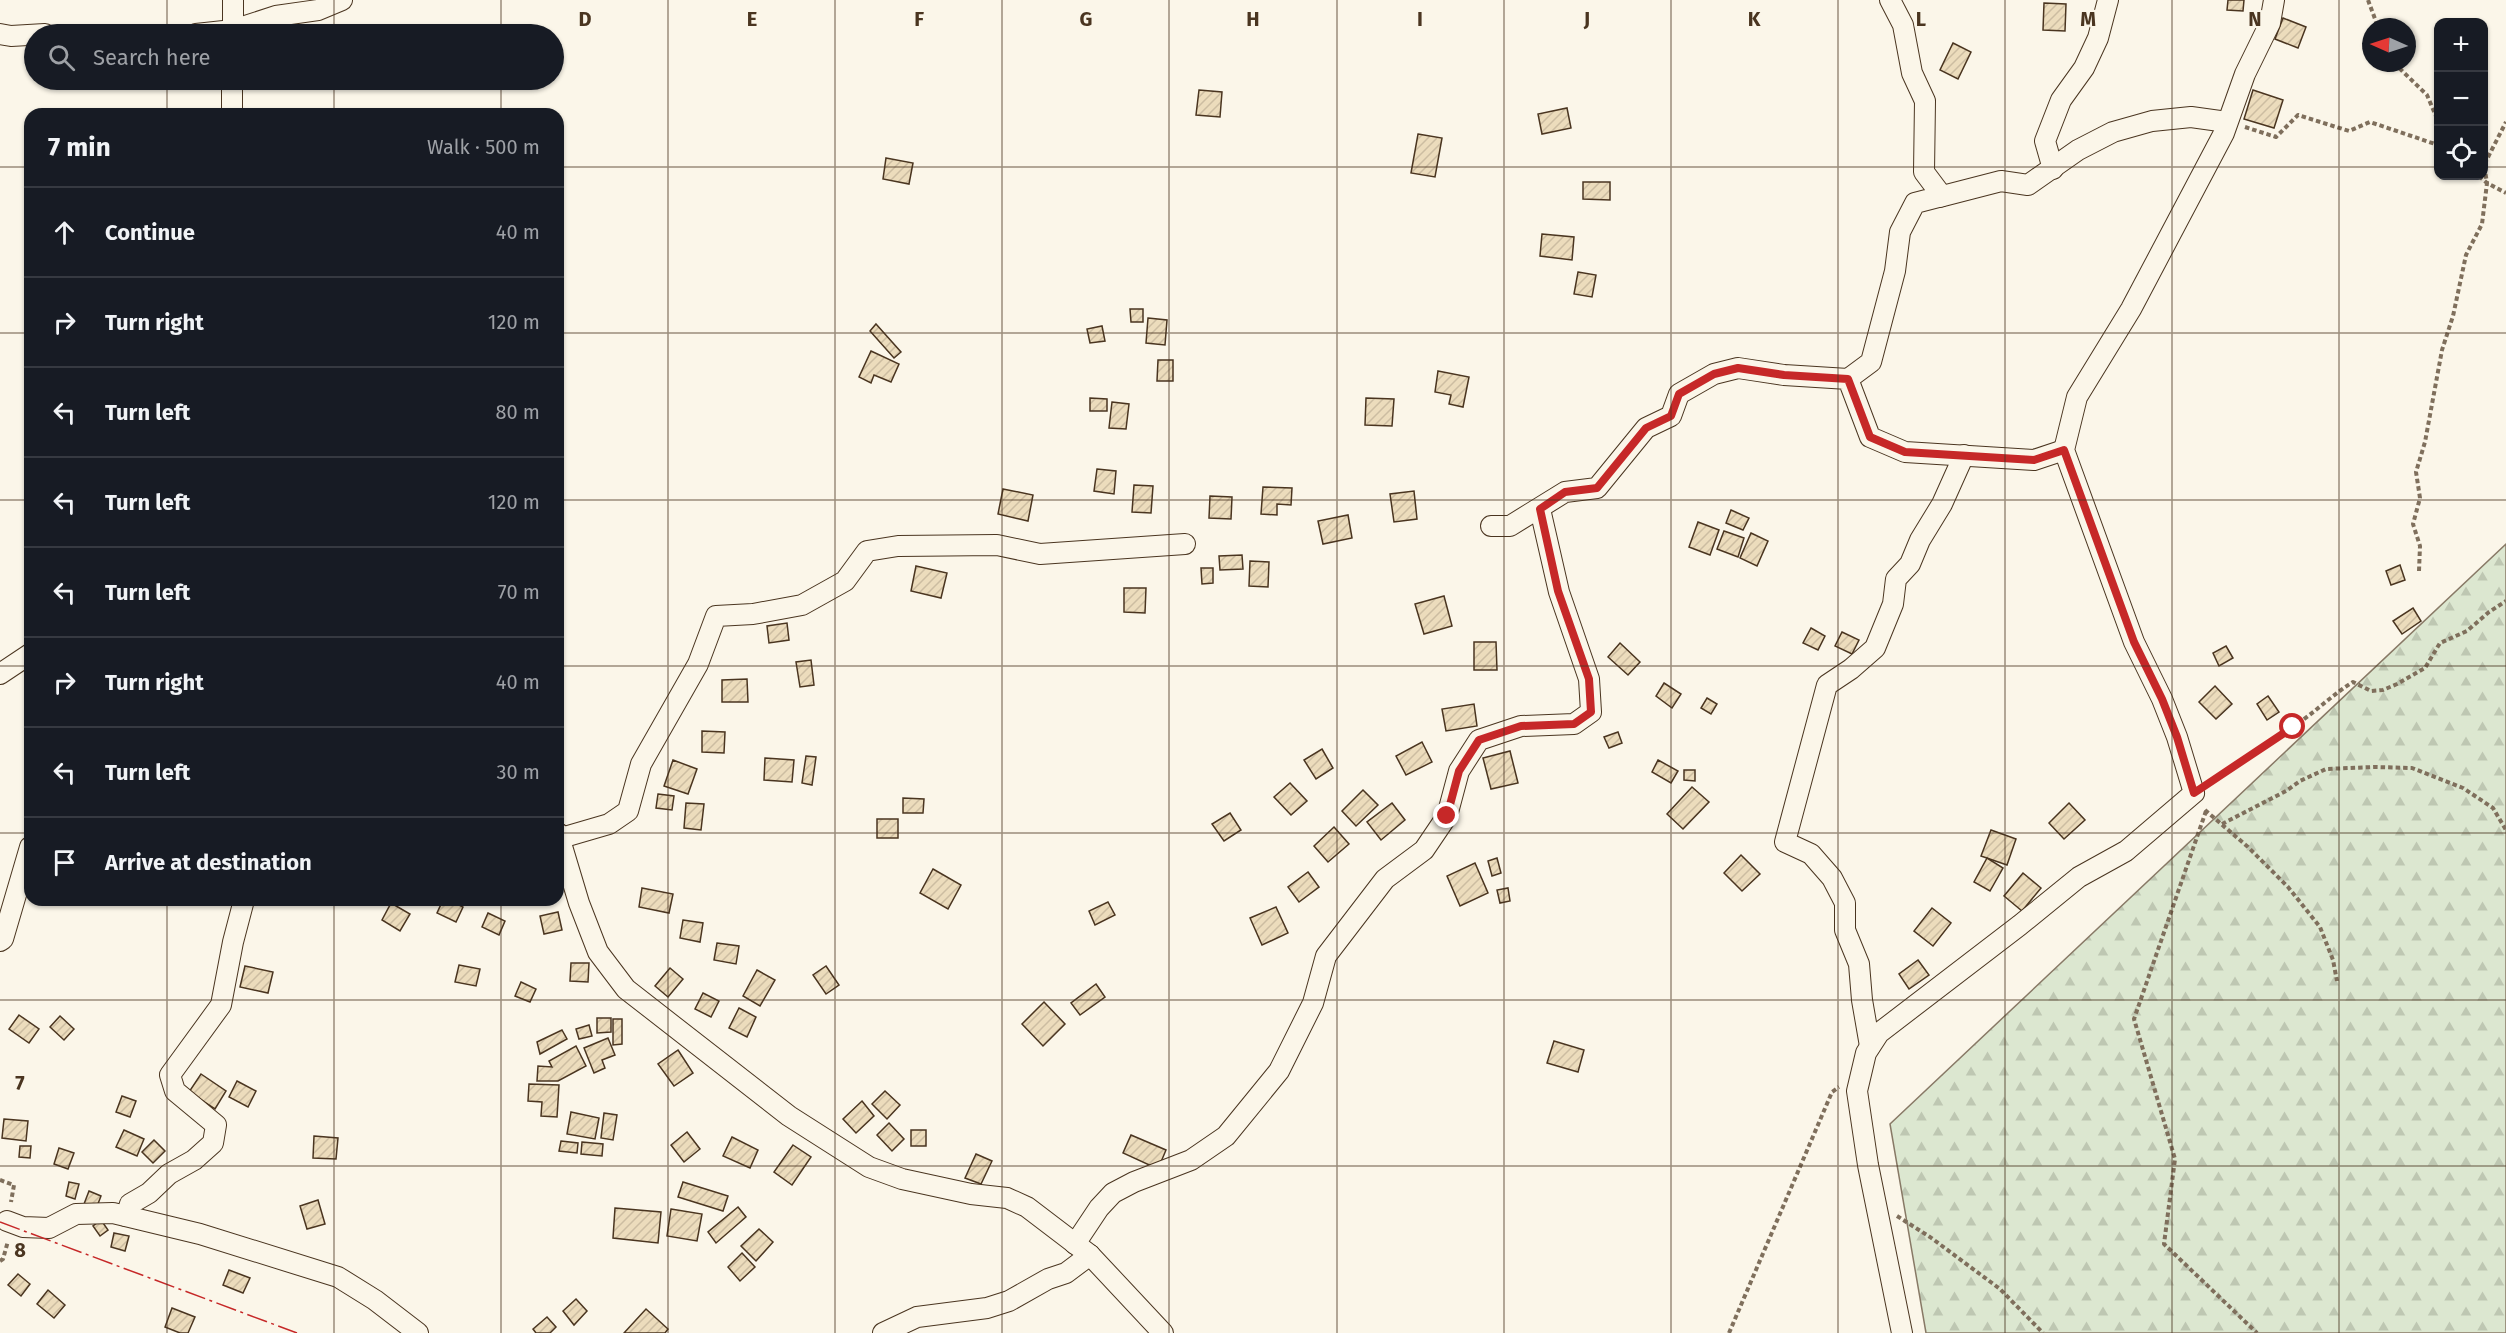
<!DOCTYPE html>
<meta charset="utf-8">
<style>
body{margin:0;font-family:"Fira Sans",sans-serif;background:#242831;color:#f1f3f6}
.controls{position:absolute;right:18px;top:18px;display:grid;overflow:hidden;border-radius:12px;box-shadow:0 2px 4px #0004}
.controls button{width:54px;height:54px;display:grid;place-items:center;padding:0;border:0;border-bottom:2px solid #363941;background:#171b24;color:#f1f3f6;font:30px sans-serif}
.compass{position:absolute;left:2362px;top:18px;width:54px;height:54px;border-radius:50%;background:#171b24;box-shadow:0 2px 4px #0004;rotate:273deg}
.stop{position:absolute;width:18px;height:18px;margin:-14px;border:4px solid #c62828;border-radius:50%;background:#fff}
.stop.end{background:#c62828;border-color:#fff;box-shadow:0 2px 6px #0008}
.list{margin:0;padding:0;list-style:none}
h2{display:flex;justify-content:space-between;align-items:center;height:78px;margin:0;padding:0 24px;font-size:26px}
h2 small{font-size:20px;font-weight:400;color:#9ea1a6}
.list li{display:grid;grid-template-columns:39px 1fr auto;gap:18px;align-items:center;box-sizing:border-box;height:90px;padding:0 24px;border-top:2px solid #363941}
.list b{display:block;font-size:22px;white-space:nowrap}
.list em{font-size:20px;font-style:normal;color:#9ea1a6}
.icon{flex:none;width:33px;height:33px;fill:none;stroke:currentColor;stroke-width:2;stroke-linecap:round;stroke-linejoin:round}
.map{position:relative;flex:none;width:2506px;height:1333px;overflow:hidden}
.search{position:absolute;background:#171b24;box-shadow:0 2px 4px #0004;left:24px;top:24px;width:540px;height:66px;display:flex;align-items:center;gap:15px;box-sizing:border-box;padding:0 21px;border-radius:33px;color:#9ea1a6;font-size:22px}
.panel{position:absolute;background:#171b24;box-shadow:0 2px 4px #0004;left:24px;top:108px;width:540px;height:798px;border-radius:18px}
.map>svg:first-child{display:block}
.forest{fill:url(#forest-firs);stroke:#887966;stroke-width:1.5}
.building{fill:url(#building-hatch);stroke:#4a3520;stroke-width:1.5}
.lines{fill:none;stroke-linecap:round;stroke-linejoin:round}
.minor-casing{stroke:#4a3520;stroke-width:22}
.path{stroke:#7f6f5c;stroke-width:4;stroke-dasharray:4.5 3;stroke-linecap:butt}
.minor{stroke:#fbf6e9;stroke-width:20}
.power{stroke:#c62828;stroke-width:1.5;stroke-dasharray:21 4.5 3 4.5;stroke-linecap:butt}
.route{stroke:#c62828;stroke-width:8}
.grid{fill:none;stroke:#4a3520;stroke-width:1.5;stroke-opacity:0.55}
.grid-label{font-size:20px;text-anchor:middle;font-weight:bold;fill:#4a3520;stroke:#fbf6e9;stroke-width:4.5;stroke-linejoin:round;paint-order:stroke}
</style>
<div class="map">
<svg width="2506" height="1333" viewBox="0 0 2506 1333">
<defs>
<pattern id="forest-firs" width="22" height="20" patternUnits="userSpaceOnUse" patternTransform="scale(1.5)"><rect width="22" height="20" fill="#dce7d0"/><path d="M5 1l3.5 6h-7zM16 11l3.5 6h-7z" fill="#bec7b2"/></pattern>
<pattern id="building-hatch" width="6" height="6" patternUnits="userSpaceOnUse" patternTransform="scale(1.5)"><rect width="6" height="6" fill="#ecdcbc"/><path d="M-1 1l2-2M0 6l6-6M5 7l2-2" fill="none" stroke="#ccbda1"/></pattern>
</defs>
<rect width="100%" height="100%" fill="#fbf6e9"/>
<polygon class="forest" points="2506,544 2506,1333 1926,1333 1890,1124"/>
<g class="building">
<polygon points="2228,0 2244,0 2243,11 2227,10"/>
<polygon points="2044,3 2066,4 2065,31 2043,30"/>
<polygon points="2283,18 2306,27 2298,48 2275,39"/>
<polygon points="1953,43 1971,52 1958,79 1940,70"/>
<polygon points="1199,90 1222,92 1220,117 1196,115"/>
<polygon points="2253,90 2283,100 2274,128 2244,119"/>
<polygon points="1567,108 1571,128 1542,134 1538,114"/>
<polygon points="1418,134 1442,138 1435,177 1411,173"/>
<polygon points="886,158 913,163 909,184 883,179"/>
<polygon points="1583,182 1610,182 1610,200 1583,199"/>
<polygon points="1542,234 1574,237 1572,260 1540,256"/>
<polygon points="1578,272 1596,275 1592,297 1574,294"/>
<polygon points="1130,309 1143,309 1143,322 1131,322"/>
<polygon points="1148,318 1167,320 1165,345 1146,343"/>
<polygon points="876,324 901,352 894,358 870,331"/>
<polygon points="1102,326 1105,341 1090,343 1087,329"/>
<polygon points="871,351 899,364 891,382 874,375 871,383 859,377"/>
<polygon points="1158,360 1173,360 1173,381 1157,381"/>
<polygon points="1438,371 1469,377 1463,407 1449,404 1451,395 1435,392"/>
<polygon points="1090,398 1107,399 1107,411 1090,411"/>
<polygon points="1366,398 1394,399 1392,426 1365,425"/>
<polygon points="1112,402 1129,404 1126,429 1109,428"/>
<polygon points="1097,469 1116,471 1114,494 1094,491"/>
<polygon points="1134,485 1153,486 1151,513 1132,512"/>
<polygon points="1263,487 1292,488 1291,505 1277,504 1277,515 1261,514"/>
<polygon points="1003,489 1033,495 1028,521 998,514"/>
<polygon points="1414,491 1417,519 1394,522 1390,494"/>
<polygon points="1210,496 1232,497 1231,519 1209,518"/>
<polygon points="1731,510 1749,518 1743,530 1726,523"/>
<polygon points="1348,515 1352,538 1323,544 1318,521"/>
<polygon points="1698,522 1719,530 1710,555 1689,547"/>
<polygon points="1724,531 1744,538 1738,557 1717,549"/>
<polygon points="1751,533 1768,541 1757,566 1740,558"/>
<polygon points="1242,555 1243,569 1220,570 1219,556"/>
<polygon points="1250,561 1269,562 1268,587 1249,586"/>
<polygon points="2400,565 2405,580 2391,585 2386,571"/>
<polygon points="916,566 947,573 941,598 911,591"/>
<polygon points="1201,568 1213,568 1213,583 1202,584"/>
<polygon points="1124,588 1146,588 1145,613 1124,612"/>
<polygon points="1444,596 1452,626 1424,634 1415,604"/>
<polygon points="2413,608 2421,621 2402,634 2393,621"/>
<polygon points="787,623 789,640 769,643 767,626"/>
<polygon points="1811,628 1825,636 1818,650 1803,643"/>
<polygon points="1842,632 1859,640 1852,654 1835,646"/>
<polygon points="1474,642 1496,642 1497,670 1474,670"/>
<polygon points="1620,643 1640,662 1628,675 1608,657"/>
<polygon points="2226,646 2233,658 2219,666 2213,653"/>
<polygon points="811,660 814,685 800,687 796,662"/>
<polygon points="747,679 748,702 722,702 722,680"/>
<polygon points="1664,683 1681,694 1672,708 1656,696"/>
<polygon points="2215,686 2232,704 2216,719 2199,702"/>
<polygon points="2268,696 2279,712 2267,720 2257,704"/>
<polygon points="1707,698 1717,704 1711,714 1701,708"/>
<polygon points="1474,704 1477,726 1446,731 1442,709"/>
<polygon points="702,731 725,732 724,753 702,752"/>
<polygon points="1618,732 1622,743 1609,748 1604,737"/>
<polygon points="1422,742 1432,762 1406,775 1396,756"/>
<polygon points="1322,749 1333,768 1316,779 1304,760"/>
<polygon points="1510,751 1518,783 1491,789 1483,758"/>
<polygon points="806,756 816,757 812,785 802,783"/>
<polygon points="765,758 794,760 792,782 764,780"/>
<polygon points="673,760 697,769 688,794 664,786"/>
<polygon points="1658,760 1678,771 1671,783 1652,772"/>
<polygon points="1684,770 1695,770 1695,781 1684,780"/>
<polygon points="1290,783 1307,801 1291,815 1274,797"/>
<polygon points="1692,787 1709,802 1683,829 1667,814"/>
<polygon points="1363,790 1378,805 1356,826 1342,811"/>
<polygon points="658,794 674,796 672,810 656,808"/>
<polygon points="903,798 924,799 923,813 903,813"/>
<polygon points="686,803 704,804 701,830 684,828"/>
<polygon points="1392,803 1405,820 1381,840 1367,822"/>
<polygon points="2069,803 2085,820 2064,839 2049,823"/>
<polygon points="1230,813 1241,830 1224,841 1212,824"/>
<rect x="877" y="819" width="21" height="19"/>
<polygon points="1334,827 1349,844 1328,862 1314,846"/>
<polygon points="1991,830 2016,839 2007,865 1981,856"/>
<polygon points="1741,855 1760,874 1742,891 1724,873"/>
<polygon points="1497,858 1501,873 1492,876 1488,861"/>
<polygon points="1987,858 2003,868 1990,891 1974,882"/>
<polygon points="1475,863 1488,893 1460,906 1447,876"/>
<polygon points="933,869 961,885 948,909 920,893"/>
<polygon points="1308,872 1319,887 1299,902 1288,887"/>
<polygon points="2023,873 2041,888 2022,911 2004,896"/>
<polygon points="642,888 673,894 669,913 639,907"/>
<polygon points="1508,888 1510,901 1500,903 1497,890"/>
<polygon points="443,900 449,900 463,907 456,922 437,913"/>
<polygon points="1108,902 1115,915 1095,925 1089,911"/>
<polygon points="391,903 410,914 400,931 382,920"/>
<polygon points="1276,907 1288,933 1262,945 1250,918"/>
<polygon points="1932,908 1951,923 1933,946 1914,931"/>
<polygon points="558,912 562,930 544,934 540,916"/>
<polygon points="488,913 505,921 499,935 482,927"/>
<polygon points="683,920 703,923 700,942 680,938"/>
<polygon points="717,943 739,946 736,964 714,960"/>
<polygon points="1918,960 1929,975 1909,989 1899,974"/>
<polygon points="571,963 589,963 588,982 570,981"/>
<polygon points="459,965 480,969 476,986 455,982"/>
<polygon points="245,966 273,972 268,993 240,987"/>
<polygon points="826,966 839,985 826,994 813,975"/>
<polygon points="670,968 683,979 668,997 655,986"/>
<polygon points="757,970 775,980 760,1006 743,996"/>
<polygon points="521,982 536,989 530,1002 515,996"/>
<polygon points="1096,984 1105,997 1080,1015 1071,1003"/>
<polygon points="703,993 719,1001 711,1017 695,1009"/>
<polygon points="1044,1002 1065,1024 1043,1046 1022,1024"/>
<polygon points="739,1008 756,1017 747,1037 729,1028"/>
<polygon points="19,1015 39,1029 29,1043 9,1029"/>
<polygon points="60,1016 74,1029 64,1040 50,1027"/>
<polygon points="597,1018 611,1018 611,1032 597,1033"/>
<polygon points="613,1019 622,1019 622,1044 613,1045"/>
<polygon points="589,1025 592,1036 579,1039 576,1029"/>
<polygon points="562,1030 567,1039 540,1054 537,1042"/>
<polygon points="608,1038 615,1055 602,1060 605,1068 594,1073 584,1048"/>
<polygon points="1554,1041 1584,1050 1578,1072 1547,1063"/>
<polygon points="576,1046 586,1066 558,1081 537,1081 538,1066 552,1067 549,1061"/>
<polygon points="678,1050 693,1073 674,1086 658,1064"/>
<polygon points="201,1074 226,1091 215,1109 189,1092"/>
<polygon points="237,1081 256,1091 248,1107 229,1097"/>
<polygon points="529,1084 559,1085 557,1117 541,1116 542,1102 528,1101"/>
<polygon points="885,1091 900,1105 887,1119 872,1104"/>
<polygon points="122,1096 136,1101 130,1117 116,1112"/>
<polygon points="862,1101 874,1116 856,1133 843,1119"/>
<polygon points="571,1112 599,1118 595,1139 567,1134"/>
<polygon points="604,1113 617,1115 613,1140 601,1138"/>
<polygon points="4,1119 28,1121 26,1141 2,1138"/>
<polygon points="889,1123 904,1139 892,1151 877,1135"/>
<polygon points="124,1130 144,1139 137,1156 116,1147"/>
<rect x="911" y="1130" width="15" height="16"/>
<polygon points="687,1132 700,1149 684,1162 671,1145"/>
<polygon points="1131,1135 1166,1150 1158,1169 1123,1153"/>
<polygon points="314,1136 338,1138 336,1159 313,1158"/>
<polygon points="732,1137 758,1150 750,1168 723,1156"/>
<polygon points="154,1140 165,1151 153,1163 142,1152"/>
<polygon points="561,1141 578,1143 577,1153 559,1151"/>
<polygon points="582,1142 603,1144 602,1156 581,1154"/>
<polygon points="793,1145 811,1157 792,1185 774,1172"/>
<polygon points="20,1146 31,1146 30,1158 19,1157"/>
<polygon points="59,1148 74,1153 68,1169 54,1164"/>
<polygon points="976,1154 992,1161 981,1184 965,1178"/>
<polygon points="69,1182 79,1184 75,1199 66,1196"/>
<polygon points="683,1182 728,1196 723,1211 678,1197"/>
<polygon points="89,1191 101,1196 96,1209 84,1204"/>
<polygon points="318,1200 325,1224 307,1229 300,1206"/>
<polygon points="738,1207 746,1217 716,1243 708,1232"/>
<polygon points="615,1208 661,1212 658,1243 613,1238"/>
<polygon points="671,1209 702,1214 697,1241 667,1236"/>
<polygon points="101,1220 108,1230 100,1236 93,1226"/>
<polygon points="759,1229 773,1242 756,1261 741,1246"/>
<polygon points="114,1233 129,1236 125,1251 111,1247"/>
<polygon points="742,1253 755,1267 740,1281 728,1267"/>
<polygon points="229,1270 250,1278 243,1293 223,1285"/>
<polygon points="18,1274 30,1284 21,1296 8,1285"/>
<polygon points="48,1290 65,1305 54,1318 37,1304"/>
<polygon points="576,1299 587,1311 574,1325 563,1311"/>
<polygon points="172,1308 195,1317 188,1333 180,1333 165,1327"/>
<polygon points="646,1309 668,1329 665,1333 624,1333"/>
<polygon points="547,1317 556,1327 550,1333 536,1333 533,1329"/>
</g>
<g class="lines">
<g class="minor-casing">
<g id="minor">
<polyline points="0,34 11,36 45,34"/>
<polyline points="196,34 233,30 276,16 318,10 342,0"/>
<polyline points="233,34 233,0"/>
<polyline points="232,114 232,80"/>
<polyline points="2053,169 2045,141 2061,100 2084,68 2098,38 2108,0"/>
<polyline points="1939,197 2001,181 2028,185 2078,150 2113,132 2152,121 2191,117 2227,122"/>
<polyline points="1848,379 1871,362 1895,271 1900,232 1915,203 1942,196 1924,172 1925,101 1912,73 1903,25 1890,0"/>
<polyline points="1491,526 1510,526 1565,492 1597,488 1646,428 1671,416 1679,394 1714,374 1738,368 1784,375 1848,379 1870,437 1905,452 2034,460 2064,450"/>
<polyline points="0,674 30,654"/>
<polyline points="558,833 579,903 598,952 626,989 789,1116 869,1167 902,1179 971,1194 1007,1198 1027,1207 1090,1255 1163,1333"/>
<polyline points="561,838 609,824 628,811 641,764 698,664 716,616 753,614 802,605 845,581 867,551 898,546 997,545 1040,554 1185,544"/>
<polyline points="0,941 3,939 30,847"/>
<polyline points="1870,1046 1862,1000 1859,964 1845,930 1845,903 1832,878 1811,854 1785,842 1827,685 1851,669 1875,648 1893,604 1896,579 1910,564 1920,540 1942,504 1964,455"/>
<polyline points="126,1216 130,1204 149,1193 169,1174 194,1160 213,1143 216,1125 175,1091 170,1075 221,1005 233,942 244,900"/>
<polyline points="7,1221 23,1227 49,1228 76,1214 113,1213 200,1234 338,1277 375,1300 418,1333"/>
<polyline points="1075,1244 1099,1208 1113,1193 1134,1182 1191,1160 1226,1136 1279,1071 1313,1003 1326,956 1385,879 1424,850 1447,816 1459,771 1479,740 1521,726 1574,724 1591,712 1589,679 1559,592 1540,509"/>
<polyline points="883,1333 917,1317 987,1308 1009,1301 1048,1279 1066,1273 1090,1255"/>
<polyline points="1902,1333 1868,1165 1857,1091 1866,1053 1879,1033 2020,925 2079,877 2126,851 2194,793 2177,737 2162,699 2134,642 2064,450 2077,397 2131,309 2224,133 2245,74 2270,23 2274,0"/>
</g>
</g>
<g class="path">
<polyline points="2368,0 2378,27"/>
<polyline points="2394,63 2427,95 2438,121"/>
<polyline points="2245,127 2276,137 2298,115 2349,131 2370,122 2438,145"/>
<polyline points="2479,176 2487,183 2506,193"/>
<polyline points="2419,571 2420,546 2413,524 2420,498 2416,472 2425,442 2442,350 2453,316 2466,255 2482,224 2487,183 2484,165 2506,122"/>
<path d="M 2210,781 C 2238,764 2265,745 2293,727 C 2314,713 2332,695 2353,682 L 2371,691 L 2383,690 L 2397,684 L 2425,668 L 2440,643 L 2467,631 L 2489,612 L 2506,601"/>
<polyline points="2205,810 2248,847 2288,887 2320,927 2333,960 2337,981"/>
<polyline points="2206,811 2134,1019 2175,1159 2164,1244 2257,1333"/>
<polyline points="2222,824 2286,791 2300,781 2326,769 2374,767 2412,768 2463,788 2493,808 2506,830"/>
<polyline points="0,1180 14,1185 11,1202"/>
<polyline points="1897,1216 1930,1237 2000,1289 2043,1333"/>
<polyline points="0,1261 3,1259 8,1241"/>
<polyline points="1729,1333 1832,1092 1839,1087"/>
</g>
<use href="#minor" class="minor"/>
<polyline class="power" points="0,1222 297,1333"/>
</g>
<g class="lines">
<polyline class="route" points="1447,816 1459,771 1479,740 1521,726 1574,724 1591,712 1589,679 1558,591 1540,509 1565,492 1597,488 1646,428 1671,416 1679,394 1714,374 1738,368 1784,375 1848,379 1870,437 1905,452 2034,460 2064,450 2134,642 2162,699 2177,737 2194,793 2293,727"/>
</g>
<path class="grid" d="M 167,0 L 167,34M 334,0 L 334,34M 501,0 L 501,34M 668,0 L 668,1333M 835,0 L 835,1333M 1002,0 L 1002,1333M 1169,0 L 1169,1333M 1337,0 L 1337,1333M 1504,0 L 1504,1333M 1671,0 L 1671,1333M 1838,0 L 1838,1333M 2005,0 L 2005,1333M 2172,0 L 2172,1333M 2339,0 L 2339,1333M 167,80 L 167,114M 334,80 L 334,114M 501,80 L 501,114M 0,167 L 30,167M 558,167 L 2438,167M 2484,167 L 2506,167M 0,333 L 30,333M 558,333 L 2506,333M 0,500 L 30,500M 558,500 L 2506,500M 0,666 L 30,666M 558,666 L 2506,666M 0,833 L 30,833M 558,833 L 2506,833M 167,900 L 167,1333M 334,900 L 334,1333M 501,900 L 501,1333M 0,1000 L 2506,1000M 0,1166 L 2506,1166"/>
<g class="grid-label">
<text x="585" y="26">D</text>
<text x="752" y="26">E</text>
<text x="919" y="26">F</text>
<text x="1086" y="26">G</text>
<text x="1253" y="26">H</text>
<text x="1420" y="26">I</text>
<text x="1587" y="26">J</text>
<text x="1754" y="26">K</text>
<text x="1921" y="26">L</text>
<text x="2088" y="26">M</text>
<text x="2255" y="26">N</text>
<text x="20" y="1090">7</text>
<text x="20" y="1257">8</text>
</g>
</svg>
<div class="controls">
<button>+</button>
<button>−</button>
<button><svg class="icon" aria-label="locate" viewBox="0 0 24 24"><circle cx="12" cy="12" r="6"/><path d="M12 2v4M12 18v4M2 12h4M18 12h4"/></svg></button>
</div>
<svg class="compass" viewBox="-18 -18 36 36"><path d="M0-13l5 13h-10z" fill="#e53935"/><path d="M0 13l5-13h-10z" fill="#9ea1a6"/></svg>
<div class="stop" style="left:2293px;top:727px"></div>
<div class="stop end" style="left:1447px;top:816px"></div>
<div class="search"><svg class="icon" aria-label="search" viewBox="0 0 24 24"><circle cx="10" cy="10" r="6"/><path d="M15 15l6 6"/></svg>Search here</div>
<section class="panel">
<h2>7 min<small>Walk · 500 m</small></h2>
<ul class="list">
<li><svg class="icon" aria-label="ahead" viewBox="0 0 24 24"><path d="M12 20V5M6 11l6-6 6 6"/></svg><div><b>Continue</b></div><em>40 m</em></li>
<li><svg class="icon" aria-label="right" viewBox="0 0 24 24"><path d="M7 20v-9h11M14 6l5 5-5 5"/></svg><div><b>Turn right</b></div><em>120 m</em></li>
<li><svg class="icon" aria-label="left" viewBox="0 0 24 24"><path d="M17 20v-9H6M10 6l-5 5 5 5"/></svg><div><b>Turn left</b></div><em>80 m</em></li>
<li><svg class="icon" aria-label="left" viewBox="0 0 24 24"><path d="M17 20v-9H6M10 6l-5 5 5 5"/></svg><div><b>Turn left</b></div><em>120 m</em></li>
<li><svg class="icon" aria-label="left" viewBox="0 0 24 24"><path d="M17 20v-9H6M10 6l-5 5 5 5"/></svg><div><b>Turn left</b></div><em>70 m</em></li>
<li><svg class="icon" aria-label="right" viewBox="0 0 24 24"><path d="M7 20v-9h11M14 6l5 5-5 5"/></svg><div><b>Turn right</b></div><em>40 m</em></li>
<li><svg class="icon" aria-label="left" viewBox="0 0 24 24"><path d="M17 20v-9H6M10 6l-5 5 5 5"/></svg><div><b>Turn left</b></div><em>30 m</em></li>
<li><svg class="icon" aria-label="arrive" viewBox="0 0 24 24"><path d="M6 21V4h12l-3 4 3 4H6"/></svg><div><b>Arrive at destination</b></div></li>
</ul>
</section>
</div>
